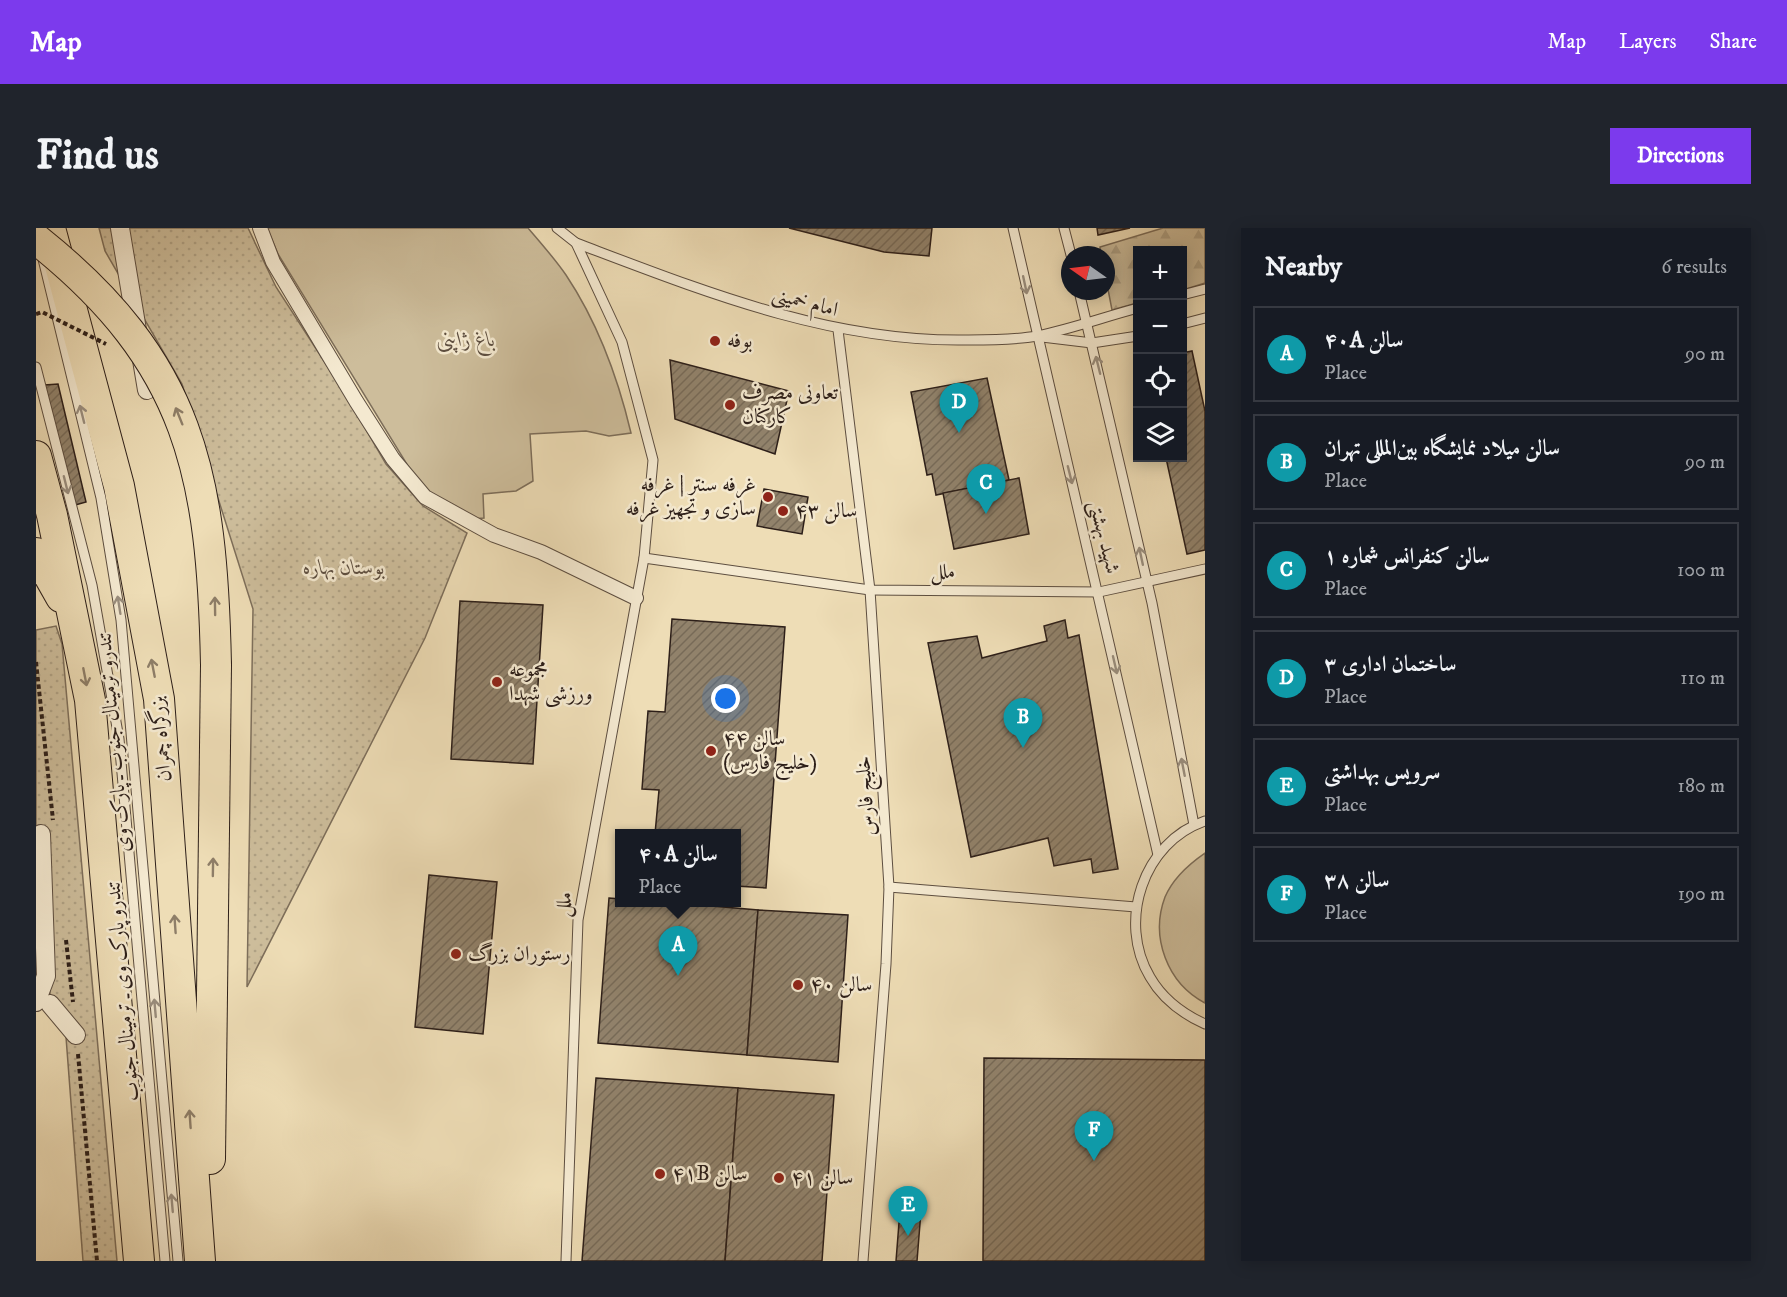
<!DOCTYPE html>
<meta charset="utf-8">
<style>
body{margin:0;font-family:"IM FELL DW Pica",Amiri,serif;background:#20242c;color:#f1f3f6}
.controls{position:absolute;right:18px;top:18px;display:grid;overflow:hidden;border-radius:0px;box-shadow:0 3px 15px #0003}
.controls button{width:54px;height:54px;display:grid;place-items:center;padding:0;border:0;border-bottom:2px solid #363941;background:#171b24;color:#f1f3f6;font:30px sans-serif}
.compass{position:absolute;left:1025px;top:18px;width:54px;height:54px;border-radius:50%;background:#171b24;box-shadow:0 3px 15px #0003;rotate:284deg}
.you{position:absolute;left:690px;top:471px;width:21px;height:21px;margin:-15px;border:4px solid #fff;border-radius:50%;background:#1a73e8;box-shadow:0 0 0 9px #1a73e833}
.badge{display:grid;place-items:center;width:39px;height:39px;border-radius:50%;background:#7c3aed;color:#fff;font-size:20px;font-weight:700}
.pin{position:absolute;translate:-50% -50px;filter:drop-shadow(0 2px 3px #0008)}
.pin::after{content:'';position:absolute;top:32px;width:21px;height:18px;background:inherit;clip-path:polygon(0 0,100% 0,50% 100%)}
.popup{position:absolute;left:579px;top:601px;width:126px;height:78px;box-sizing:border-box;display:grid;place-content:center;border-radius:0px;background:#171b24;filter:drop-shadow(0 2px 4px #0005);font-size:20px;white-space:nowrap;color:#9ea1a6}
.popup b{font-size:22px;color:#f1f3f6}
.popup::after{content:'';position:absolute;left:50%;top:100%;margin-left:-12px;border:12px solid transparent;border-top-color:#171b24}
.list{margin:0;padding:0;list-style:none}
h2{display:flex;justify-content:space-between;align-items:center;height:78px;margin:0;padding:0 24px;font-size:26px}
h2 small{font-size:20px;font-weight:400;color:#9ea1a6}
.list li{display:grid;grid-template-columns:39px 1fr auto;gap:18px;align-items:center;box-sizing:border-box;height:96px;margin:0 12px 12px;padding:0 12px;border:2px solid #363941;border-radius:0px}
.list b{display:block;font-size:22px;white-space:nowrap}
.list p{margin:0;font-size:20px;white-space:nowrap;color:#9ea1a6}
.list em{font-size:20px;font-style:normal;color:#9ea1a6}
.icon{flex:none;width:33px;height:33px;fill:none;stroke:currentColor;stroke-width:2;stroke-linecap:round;stroke-linejoin:round}
.map{position:relative;flex:none;width:1169px;height:1033px;overflow:hidden;border-radius:0px}
header{display:flex;align-items:center;gap:36px;box-sizing:border-box;height:84px;padding:0 30px;background:#7c3aed;color:#fff}
header strong{font-size:28px}
nav{display:flex;gap:33px;margin-inline-start:auto;font-size:21px}
.intro{display:flex;align-items:center;justify-content:space-between;box-sizing:border-box;height:144px;padding:0 36px}
h1{margin:0;font-size:42px}
.button{padding:15px 27px;border-radius:0px;background:#7c3aed;color:#fff;font-size:21px;font-weight:700}
main{display:flex;gap:36px;padding:0 36px}
aside{flex:1;background:#171b24;border-radius:0px;box-shadow:0 3px 15px #0003}
.map>svg:first-child{display:block}
.green{fill:#cdbd9b;stroke:#7d6e5a;stroke-width:1.5}
.forest{fill:url(#forest-firs);stroke:#7d6e5a;stroke-width:1.5}
.park{fill:url(#park-dots);stroke:#7d6e5a;stroke-width:1.5}
.building{fill:url(#building-hatch);stroke:#2d1f19;stroke-width:1.5}
.lines{fill:none;stroke-linecap:round;stroke-linejoin:round}
.service-casing{stroke:#5d4e40;stroke-width:11}
.pedestrian-casing{stroke:#5d4e40;stroke-width:16}
.minor-casing{stroke:#5d4e40;stroke-width:20}
.trunk-casing{stroke:#2d1f19;stroke-width:32}
.path{stroke:#2d1f19;stroke-width:4;stroke-dasharray:4.5 3;stroke-linecap:butt}
.service{stroke:#f4e9d0;stroke-width:9}
.pedestrian{stroke:#f4e9d0;stroke-width:14}
.minor{stroke:#f4e9d0;stroke-width:18}
.trunk{stroke:#eeddb6;stroke-width:30}
.trunk-bridge-casing{stroke:#2d1f19;stroke-width:32;stroke-linecap:butt}
.path-bridge{stroke:#2d1f19;stroke-width:4;stroke-dasharray:4.5 3;stroke-linecap:butt}
.trunk-bridge{stroke:#eeddb6;stroke-width:30}
.oneway{stroke:#9a8e7e}
.oneway2{stroke:#8e7e68}
.poi-dot{fill:#8f2418;stroke:#f4e9d0;stroke-width:2}
.labels{text-anchor:middle;dominant-baseline:central;stroke-width:5;stroke-linejoin:round;paint-order:stroke}
.street-label{font-size:21px;fill:#2d1f19;stroke:#f4e9d0}
.park-label{font-size:21px;font-style:italic;fill:#5d4e40;stroke:#f4e9d0}
.poi-label{font-size:21px;fill:#2d1f19;stroke:#f4e9d0;text-anchor:start}
</style>
<header>
<strong>Map</strong>
<nav><a>Map</a><a>Layers</a><a>Share</a></nav>
</header>
<div class="intro"><h1>Find us</h1><a class="button">Directions</a></div>
<main>
<div class="map">
<svg width="1169" height="1033" viewBox="0 0 1169 1033">
<defs>
<pattern id="forest-firs" width="22" height="20" patternUnits="userSpaceOnUse" patternTransform="scale(1.5)"><rect width="22" height="20" fill="#cdbd9b"/><path d="M5 1l3.5 6h-7zM16 11l3.5 6h-7z" fill="#b0a285"/></pattern>
<pattern id="park-dots" width="8" height="8" patternUnits="userSpaceOnUse" patternTransform="scale(1.5)"><rect width="8" height="8" fill="#cdbd9b"/><path d="M2 2h.1M6 6h.1" fill="none" stroke="#b0a285" stroke-width="1.8" stroke-linecap="round"/></pattern>
<pattern id="building-hatch" width="6" height="6" patternUnits="userSpaceOnUse" patternTransform="scale(1.5)"><rect width="6" height="6" fill="#91826b"/><path d="M-1 1l2-2M0 6l6-6M5 7l2-2" fill="none" stroke="#776a57"/></pattern>
</defs>
<rect width="100%" height="100%" fill="#eeddb6"/>
<filter id="stains"><feTurbulence type="fractalNoise" baseFrequency=".00333" numOctaves="4"/><feColorMatrix values="0 0 0 0 .2 0 0 0 0 .09 0 0 0 0 .02 0 0 0 .5 -.17"/></filter>
<radialGradient id="worn" r=".72"><stop offset=".6" stop-color="#630" stop-opacity="0"/><stop offset="1" stop-color="#630" stop-opacity=".3"/></radialGradient>
<g class="green">
<path d="M 231,0 L 492,0 C 505,15 519,31 530,47 C 562,95 582,150 595,205 L 573,208 L 550,203 L 494,206 L 497,253 L 480,263 L 447,266 L 448,290 L 423,292 L 383,256 L 242,26 Z"/>
<path d="M 1169,625 L 1169,775 C 1131,755 1114,709 1129,669 C 1137,650 1153,636 1169,625 Z"/>
</g>
<polygon class="forest" points="1127,0 1169,0 1169,55 1147,62 1146,22 1102,22 1101,75 1076,82 1070,51 1070,27 1065,27 1064,19"/>
<g class="park">
<polygon points="63,0 212,0 240,59 308,164 350,236 387,278 431,305 389,410 211,759 217,381 146,156 69,23"/>
<polygon points="20,398 26,416 81,1033 47,1033 30,809 14,766 0,621 0,402"/>
</g>
<g class="building">
<polygon points="753,0 896,0 893,28 848,24"/>
<polygon points="1061,0 1094,0 1062,7"/>
<polygon points="1156,123 1169,183 1169,322 1151,326 1130,230 1146,230 1146,125"/>
<polygon points="634,132 753,163 739,226 639,191"/>
<polygon points="951,150 973,252 900,267 896,246 891,247 875,164"/>
<polygon points="22,156 50,274 39,277 9,157"/>
<polygon points="983,250 993,306 918,321 907,265"/>
<polygon points="728,261 772,269 766,306 721,298"/>
<polygon points="424,373 507,377 497,536 415,531"/>
<polygon points="636,391 749,399 730,660 700,658 700,606 619,606 623,562 606,561 612,483 629,484"/>
<polygon points="1029,392 1032,410 1043,407 1082,641 1057,645 1055,631 1018,638 1012,610 935,629 892,415 941,408 946,430 1011,413 1008,398"/>
<polygon points="393,647 461,654 447,806 379,799"/>
<polygon points="573,670 584,671 584,674 629,674 722,682 711,827 562,815"/>
<polygon points="722,682 812,687 802,834 711,827"/>
<polygon points="948,830 1169,832 1169,1033 947,1033"/>
<polygon points="560,850 702,860 689,1033 546,1033"/>
<polygon points="702,860 798,867 786,1033 689,1033"/>
<polygon points="864,982 885,983 881,1033 860,1033"/>
</g>
<g class="lines">
<g class="service-casing">
<g id="service">
<polyline points="521,0 540,15 586,114 617,232 608,330 542,692 530,1033"/>
<polyline points="977,0 1122,627"/>
<polyline points="1028,0 1035,27"/>
<path d="M 540,15 C 667,63 795,115 933,112 C 955,112 979,112 1001,108 C 1035,101 1068,89 1102,80"/>
<polyline points="6,27 65,270 85,392 142,1033"/>
<polyline points="1043,63 1116,375 1158,597"/>
<polyline points="1146,67 1169,61"/>
<polyline points="1146,96 1169,90"/>
<polyline points="802,102 834,362 853,659 850,736 827,1033"/>
<polyline points="1006,109 1056,115 1102,108"/>
<polyline points="0,139 56,357 83,511 129,1033"/>
<polyline points="608,330 834,362 1063,364 1169,341"/>
<path d="M 1169,593 C 1107,614 1081,694 1114,749 C 1126,770 1147,786 1169,796"/>
<polyline points="853,659 1100,679"/>
</g>
</g>
<g class="pedestrian-casing">
<polyline id="pedestrian" points="224,0 237,34 320,173 357,231 389,269 458,307 505,324 600,370"/>
</g>
<g class="minor-casing">
<g id="minor">
<polyline points="84,0 111,162"/>
<polyline points="0,774 10,748 5,606"/>
<polyline points="14,776 40,807"/>
</g>
</g>
<g class="trunk-casing">
<g id="trunk">
<polyline points="14,0 83,258 123,471 164,1033"/>
<polyline points="0,228 16,287 54,472 103,1033"/>
<polyline points="0,325 25,369"/>
<polyline points="174,931 180,437"/>
</g>
</g>
<g class="path">
<polyline points="0,434 17,592"/>
<polyline points="30,712 37,774"/>
<polyline points="42,826 61,1033"/>
</g>
<use href="#service" class="service"/>
<use href="#pedestrian" class="pedestrian"/>
<use href="#minor" class="minor"/>
<use href="#trunk" class="trunk"/>
<g class="trunk-bridge-casing">
<path id="trunk-bridge" d="M 0,11 C 156,135 176,247 180,437"/>
</g>
<polyline class="path-bridge" points="0,86 6,84 70,116"/>
<use href="#trunk-bridge" class="trunk-bridge"/>
</g>
<defs><path id="oneway-shaft" d="M-6 0H5M1.5-3L5.5 0L1.5 3" fill="none" stroke-width="1.6" stroke-linecap="round" stroke-linejoin="round" transform="scale(1.5)"/></defs>
<g class="oneway">
<use href="#oneway-shaft" transform="translate(989 57) rotate(78)"/>
<use href="#oneway-shaft" transform="translate(1062 137) rotate(-104)"/>
<use href="#oneway-shaft" transform="translate(46 186) rotate(-104)"/>
<use href="#oneway-shaft" transform="translate(1034 247) rotate(76)"/>
<use href="#oneway-shaft" transform="translate(30 257) rotate(76)"/>
<use href="#oneway-shaft" transform="translate(1105 328) rotate(-102)"/>
<use href="#oneway-shaft" transform="translate(83 377) rotate(-99)"/>
<use href="#oneway-shaft" transform="translate(1079 437) rotate(77)"/>
<use href="#oneway-shaft" transform="translate(1147 539) rotate(-101)"/>
<use href="#oneway-shaft" transform="translate(119 780) rotate(-95)"/>
<use href="#oneway-shaft" transform="translate(136 975) rotate(-95)"/>
</g>
<g class="oneway2">
<use href="#oneway-shaft" transform="translate(143 188) rotate(-112)"/>
<use href="#oneway-shaft" transform="translate(179 378) rotate(-91)"/>
<use href="#oneway-shaft" transform="translate(117 440) rotate(-101)"/>
<use href="#oneway-shaft" transform="translate(49 449) rotate(79)"/>
<use href="#oneway-shaft" transform="translate(177 639) rotate(-89)"/>
<use href="#oneway-shaft" transform="translate(139 696) rotate(-94)"/>
<use href="#oneway-shaft" transform="translate(154 891) rotate(-94)"/>
</g>
<g class="poi-dot">
<circle cx="679" cy="113" r="6"/>
<circle cx="694" cy="177" r="6"/>
<circle cx="732" cy="269" r="6"/>
<circle cx="747" cy="283" r="6"/>
<circle cx="461" cy="454" r="6"/>
<circle cx="675" cy="523" r="6"/>
<circle cx="420" cy="726" r="6"/>
<circle cx="762" cy="757" r="6"/>
<circle cx="624" cy="946" r="6"/>
<circle cx="743" cy="950" r="6"/>
</g>
<g class="labels">
<g class="street-label">
<text transform="translate(769 74) rotate(15)">امام خمینی</text>
<text transform="translate(1068 309) rotate(76)">شهید بهشتی</text>
<text transform="translate(907 344) rotate(1)">ملل</text>
<text transform="translate(125 511) rotate(-95)">بزرگراه چمران</text>
<text transform="translate(78 514) rotate(-95)">تندرو ترمینال جنوب ـ پارک وی</text>
<text transform="translate(830 568) rotate(-94)">خلیج فارس</text>
<text transform="translate(528 676) rotate(-81)">ملل</text>
<text transform="translate(87 763) rotate(-95)">تندرو پارک وی ـ ترمینال جنوب</text>
</g>
<g class="park-label">
<text x="430" y="112">باغ ژاپنی</text>
<text x="308" y="340">بوستان بهاره</text>
</g>
<g class="poi-label">
<text x="691" y="113">بوفه</text>
<text x="706" y="165">تعاونی مصرف<tspan x="706" dy="24">کارکنان</tspan></text>
<text x="720" y="257" text-anchor="end">غرفه سنتر | غرفه<tspan x="720" dy="24">سازی و تجهیز غرفه</tspan></text>
<text x="759" y="283">سالن ۴۳</text>
<text x="473" y="442">مجموعه<tspan x="473" dy="24">ورزشی شهدا</tspan></text>
<text x="687" y="511">سالن ۴۴<tspan x="687" dy="24">(خلیج فارس)</tspan></text>
<text x="432" y="726">رستوران بزرگ</text>
<text x="774" y="757">سالن ۴۰</text>
<text x="636" y="946">۴۱B سالن</text>
<text x="755" y="950">سالن ۴۱</text>
</g>
</g>
<rect width="100%" height="100%" filter="url(#stains)"/>
<rect width="100%" height="100%" fill="url(#worn)"/>
</svg>
<div class="controls">
<button>+</button>
<button>−</button>
<button><svg class="icon" aria-label="locate" viewBox="0 0 24 24"><circle cx="12" cy="12" r="6"/><path d="M12 2v4M12 18v4M2 12h4M18 12h4"/></svg></button>
<button><svg class="icon" aria-label="layers" viewBox="0 0 24 24"><path d="M12 4l9 5-9 5-9-5zM3 14l9 5 9-5"/></svg></button>
</div>
<svg class="compass" viewBox="-18 -18 36 36"><path d="M0-13l5 13h-10z" fill="#e53935"/><path d="M0 13l5-13h-10z" fill="#9ea1a6"/></svg>
<div class="you"></div>
<div class="pin badge" style="left:642px;top:748px;background:#0f9aa8">A</div>
<div class="popup"><b>۴۰A سالن</b>Place</div>
<div class="pin badge" style="left:987px;top:520px;background:#0f9aa8">B</div>
<div class="pin badge" style="left:950px;top:286px;background:#0f9aa8">C</div>
<div class="pin badge" style="left:923px;top:205px;background:#0f9aa8">D</div>
<div class="pin badge" style="left:872px;top:1008px;background:#0f9aa8">E</div>
<div class="pin badge" style="left:1058px;top:933px;background:#0f9aa8">F</div>
</div>
<aside>
<h2>Nearby<small>6 results</small></h2>
<ul class="list">
<li><span class="badge" style="background:#0f9aa8">A</span><div><b>۴۰A سالن</b><p>Place</p></div><em>90 m</em></li>
<li><span class="badge" style="background:#0f9aa8">B</span><div><b>سالن میلاد نمایشگاه بین‌المللی تهران</b><p>Place</p></div><em>90 m</em></li>
<li><span class="badge" style="background:#0f9aa8">C</span><div><b>سالن کنفرانس شماره ۱</b><p>Place</p></div><em>100 m</em></li>
<li><span class="badge" style="background:#0f9aa8">D</span><div><b>ساختمان اداری ۳</b><p>Place</p></div><em>110 m</em></li>
<li><span class="badge" style="background:#0f9aa8">E</span><div><b>سرویس بهداشتی</b><p>Place</p></div><em>180 m</em></li>
<li><span class="badge" style="background:#0f9aa8">F</span><div><b>سالن ۳۸</b><p>Place</p></div><em>190 m</em></li>
</ul>
</aside>
</main>
